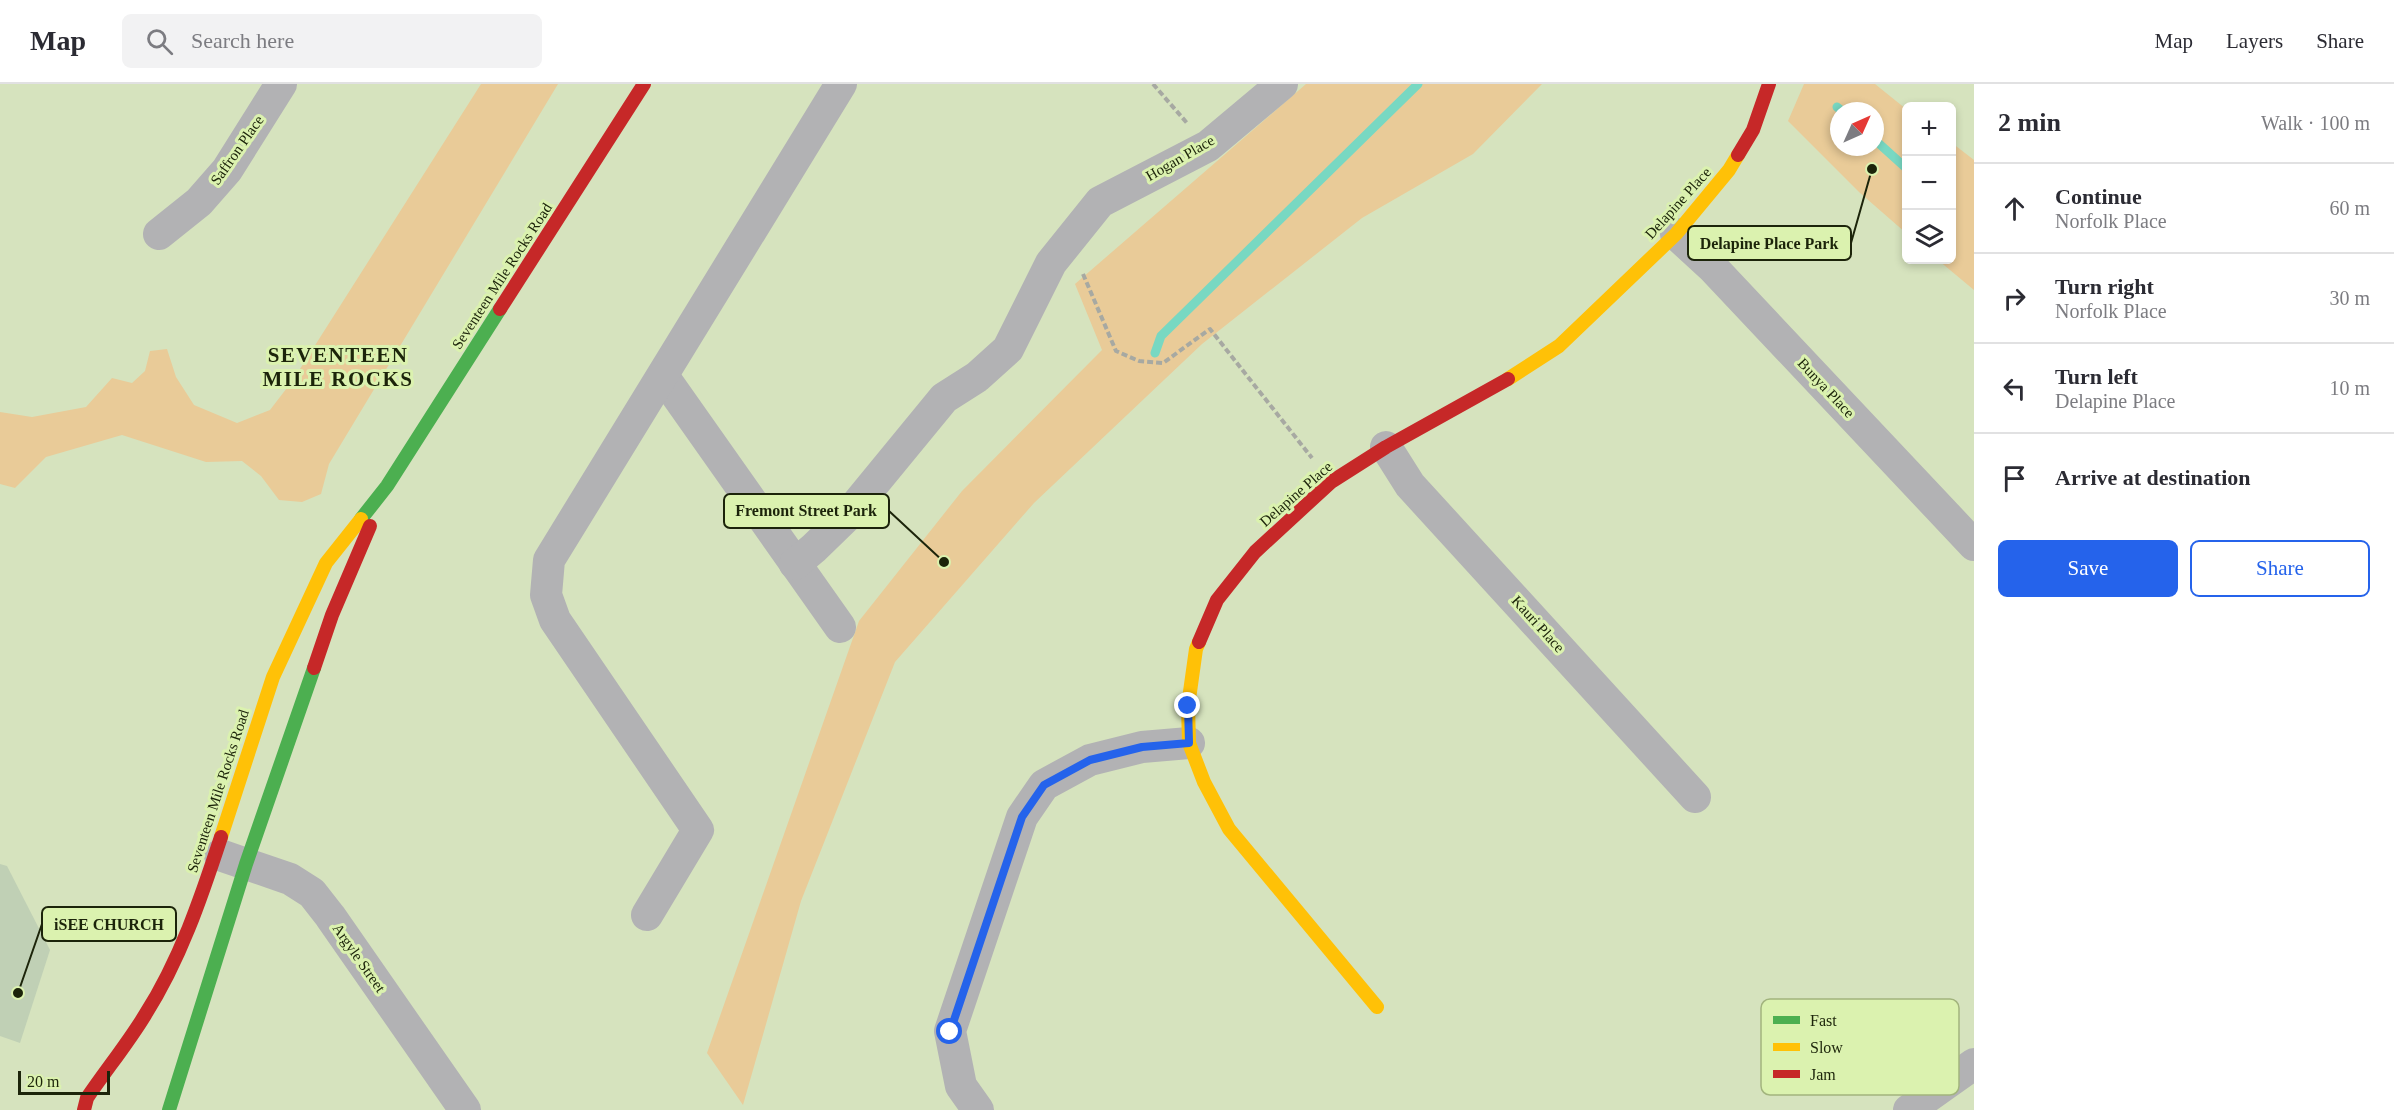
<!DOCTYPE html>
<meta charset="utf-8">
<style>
body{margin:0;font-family:Georgia,serif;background:#f2f2f3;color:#2b2b33}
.controls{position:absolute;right:18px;top:18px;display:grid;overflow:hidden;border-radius:9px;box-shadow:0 3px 9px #0003}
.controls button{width:54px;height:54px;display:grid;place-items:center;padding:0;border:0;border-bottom:2px solid #e1e1e2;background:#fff;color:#2b2b33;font:30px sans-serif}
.compass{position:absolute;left:1830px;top:18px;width:54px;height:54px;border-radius:50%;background:#fff;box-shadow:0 3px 9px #0003;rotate:45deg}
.scale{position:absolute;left:18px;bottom:15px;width:92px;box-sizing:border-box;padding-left:6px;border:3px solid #1c240a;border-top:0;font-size:16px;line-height:21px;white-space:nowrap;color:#1c240a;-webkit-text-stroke:4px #dbf2af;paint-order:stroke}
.stop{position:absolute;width:18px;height:18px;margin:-14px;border:4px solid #2563eb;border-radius:50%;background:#fff}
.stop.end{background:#2563eb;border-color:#fff;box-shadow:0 2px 6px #0008}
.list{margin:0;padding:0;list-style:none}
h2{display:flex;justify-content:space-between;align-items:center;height:78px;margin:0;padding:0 24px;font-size:26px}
h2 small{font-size:20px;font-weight:400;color:#7c7c81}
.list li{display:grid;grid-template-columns:39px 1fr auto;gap:18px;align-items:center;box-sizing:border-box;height:90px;padding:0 24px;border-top:2px solid #e1e1e2}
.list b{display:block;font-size:22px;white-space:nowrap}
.list p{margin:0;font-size:20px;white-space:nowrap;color:#7c7c81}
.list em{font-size:20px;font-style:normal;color:#7c7c81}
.actions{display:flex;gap:12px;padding:18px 24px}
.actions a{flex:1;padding:14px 0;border:2px solid #2563eb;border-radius:9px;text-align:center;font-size:21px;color:#2563eb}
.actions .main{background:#2563eb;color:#fff}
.icon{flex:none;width:33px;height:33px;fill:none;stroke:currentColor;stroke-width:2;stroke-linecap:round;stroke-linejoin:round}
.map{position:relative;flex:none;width:1974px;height:1026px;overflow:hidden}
header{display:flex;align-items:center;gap:36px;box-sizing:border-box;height:84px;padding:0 30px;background:#fff;border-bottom:2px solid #e1e1e2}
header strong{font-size:28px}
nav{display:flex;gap:33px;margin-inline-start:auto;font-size:21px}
.search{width:420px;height:54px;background:#f2f2f3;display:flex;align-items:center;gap:15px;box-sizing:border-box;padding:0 21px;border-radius:9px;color:#7c7c81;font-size:22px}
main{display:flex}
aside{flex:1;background:#fff}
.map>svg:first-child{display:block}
.green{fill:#e9cb98;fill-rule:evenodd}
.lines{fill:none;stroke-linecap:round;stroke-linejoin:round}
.stream{stroke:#78d8c2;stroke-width:9}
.building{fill:#c0d0b5}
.path{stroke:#a7a9a2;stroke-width:4;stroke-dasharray:6 3;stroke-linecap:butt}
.street{stroke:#b2b2b4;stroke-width:32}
.fast{stroke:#4caf50;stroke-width:14}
.slow{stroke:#ffc107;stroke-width:14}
.jam{stroke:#c62828;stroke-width:14}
.route{stroke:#2563eb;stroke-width:8}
.labels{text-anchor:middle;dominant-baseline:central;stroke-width:6;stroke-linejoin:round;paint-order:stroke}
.street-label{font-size:15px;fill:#1c240a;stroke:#dbf2af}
.district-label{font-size:21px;font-weight:bold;letter-spacing:1.5px;fill:#1c240a;stroke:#dbf2af}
.key{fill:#dbf2af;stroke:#a2b47d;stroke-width:1.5}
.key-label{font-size:16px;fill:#1c240a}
.leader{fill:none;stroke:#1c240a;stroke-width:2}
.callout-dot{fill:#1c240a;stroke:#dbf2af;stroke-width:2}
.callout{fill:#dbf2af;stroke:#1c240a;stroke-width:2}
.callout-label{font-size:16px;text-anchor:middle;font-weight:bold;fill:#1c240a}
</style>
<header>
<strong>Map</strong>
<div class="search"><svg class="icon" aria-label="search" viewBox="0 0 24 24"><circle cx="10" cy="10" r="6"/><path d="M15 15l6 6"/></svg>Search here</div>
<nav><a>Map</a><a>Layers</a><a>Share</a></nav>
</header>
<main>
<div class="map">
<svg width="1974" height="1026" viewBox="0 0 1974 1026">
<rect width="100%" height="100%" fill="#d6e3be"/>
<g class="green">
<polygon points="481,0 558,0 329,380 321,410 302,418 279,416 261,392 242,377 206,378 122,351 46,373 15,404 0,400 0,328 32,333 86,323 112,294 132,299 145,287 150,267 167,265 176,293 194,321 237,339 270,326 293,296"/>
<polygon points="1306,0 1542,0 1473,70 1362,134 1202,260 1034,419 895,578 801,817 743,1021 707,969 859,537 962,407 1102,266 1075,200"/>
<path d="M 1804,0 L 1875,0 L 1906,25 L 1906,149 L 1859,108 L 1788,37 ZM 1839,27 L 1875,27 L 1875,63 L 1839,63 Z"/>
<polygon points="1952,59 1974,76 1974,206 1938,176 1952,176"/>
</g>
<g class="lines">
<g class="stream">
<polyline points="1837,23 1842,27"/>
<polyline points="1875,56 1906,84"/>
<polyline points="1155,269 1161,252 1418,0"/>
</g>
</g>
<polygon class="building" points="0,780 7,782 50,866 20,959 0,952"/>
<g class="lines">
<g class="path">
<polyline points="1153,0 1187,39"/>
<polyline points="1083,190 1116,267 1139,277 1163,279 1210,245 1312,374"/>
</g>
<g class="street">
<polyline points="159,150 199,118 227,86 281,0"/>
<polyline points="1676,150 1713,184 1974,461"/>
<polyline points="663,292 840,543"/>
<polyline points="1386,363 1410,401 1695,713"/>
<polyline points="795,480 814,464 848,431 944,314 977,293 1008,265 1051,179 1100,118 1208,62 1282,0"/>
<polyline points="220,771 290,795 312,809 330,832 465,1026"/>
<polyline points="647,831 698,746 555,536 546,511 549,476 841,0"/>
<polyline points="978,1026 961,1002 950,947 1022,733 1044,701 1090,676 1142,663 1189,659"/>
<polyline points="1909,1026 1974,980"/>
</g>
<g class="fast">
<polyline points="361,435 387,402 500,225"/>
<polyline points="169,1026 246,780 314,584"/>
</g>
<g class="slow">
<polyline points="1508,295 1559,262 1676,150 1729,86 1738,71"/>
<polyline points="1199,558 1196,565 1188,622 1189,659 1204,698 1229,745 1377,923"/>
<polyline points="221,753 273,593 326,479 361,435"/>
</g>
<g class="jam">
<polyline points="1738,71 1753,46 1769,0"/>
<polyline points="500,225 644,0"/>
<polyline points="1199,558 1217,516 1255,468 1331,398 1386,363 1508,295"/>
<polyline points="314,584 332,531 370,442"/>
<path d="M 84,1026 L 87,1014 C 106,986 128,959 145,931 C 180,876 201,814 221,753"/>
</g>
</g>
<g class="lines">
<polyline class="route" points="950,948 1022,733 1044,701 1090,676 1142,663 1189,659 1188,622"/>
</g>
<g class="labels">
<g class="street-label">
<text transform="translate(237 66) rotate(-55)">Saffron Place</text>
<text transform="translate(1180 74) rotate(-30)">Hogan Place</text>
<text transform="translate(1678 119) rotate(-48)">Delapine Place</text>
<text transform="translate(502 192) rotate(-57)">Seventeen Mile Rocks Road</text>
<text transform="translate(1826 304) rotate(47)">Bunya Place</text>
<text transform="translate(1296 410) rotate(-41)">Delapine Place</text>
<text transform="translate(1538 540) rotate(48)">Kauri Place</text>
<text transform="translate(218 707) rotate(-72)">Seventeen Mile Rocks Road</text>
<text transform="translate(359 874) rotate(55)">Argyle Street</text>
</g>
<g class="district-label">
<text x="338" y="271">SEVENTEEN<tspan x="338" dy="24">MILE ROCKS</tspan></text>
</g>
</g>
<rect x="1761" y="915" width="198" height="96" rx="9" class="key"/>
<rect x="1773" y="932" width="27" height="8" fill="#4caf50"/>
<rect x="1773" y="959" width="27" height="8" fill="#ffc107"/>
<rect x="1773" y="986" width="27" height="8" fill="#c62828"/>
<g class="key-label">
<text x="1810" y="942">Fast</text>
<text x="1810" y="969">Slow</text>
<text x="1810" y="996">Jam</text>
</g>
<path class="leader" d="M1872 85L1851 159M944 478L889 427M18 909L42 840"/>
<g class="callout-dot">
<circle cx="1872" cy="85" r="6"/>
<circle cx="944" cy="478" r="6"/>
<circle cx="18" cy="909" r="6"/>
</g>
<g class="callout">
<rect x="1688" y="142" width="163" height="34" rx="6"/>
<rect x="724" y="410" width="165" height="34" rx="6"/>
<rect x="42" y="823" width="134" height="34" rx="6"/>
</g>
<g class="callout-label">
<text x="1769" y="165">Delapine Place Park</text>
<text x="806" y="432">Fremont Street Park</text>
<text x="109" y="846">iSEE CHURCH</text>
</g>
</svg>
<div class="controls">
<button>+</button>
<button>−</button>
<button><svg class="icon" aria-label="layers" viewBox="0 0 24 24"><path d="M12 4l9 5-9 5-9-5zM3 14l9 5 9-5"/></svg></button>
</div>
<svg class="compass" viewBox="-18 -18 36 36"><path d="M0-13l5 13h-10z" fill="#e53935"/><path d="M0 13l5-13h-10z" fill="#7c7c81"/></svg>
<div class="scale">20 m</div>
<div class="stop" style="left:950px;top:948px"></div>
<div class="stop end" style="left:1188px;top:622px"></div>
</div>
<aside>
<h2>2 min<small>Walk · 100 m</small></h2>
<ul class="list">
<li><svg class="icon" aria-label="ahead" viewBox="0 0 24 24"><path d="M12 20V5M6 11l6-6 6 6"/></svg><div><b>Continue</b><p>Norfolk Place</p></div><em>60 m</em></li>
<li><svg class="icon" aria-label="right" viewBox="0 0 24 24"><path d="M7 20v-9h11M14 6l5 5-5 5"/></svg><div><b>Turn right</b><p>Norfolk Place</p></div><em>30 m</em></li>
<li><svg class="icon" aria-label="left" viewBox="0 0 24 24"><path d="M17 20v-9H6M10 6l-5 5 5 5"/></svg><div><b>Turn left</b><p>Delapine Place</p></div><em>10 m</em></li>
<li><svg class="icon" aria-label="arrive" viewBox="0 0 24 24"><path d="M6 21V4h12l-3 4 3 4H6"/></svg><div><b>Arrive at destination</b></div></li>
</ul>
<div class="actions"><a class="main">Save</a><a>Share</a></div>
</aside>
</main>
